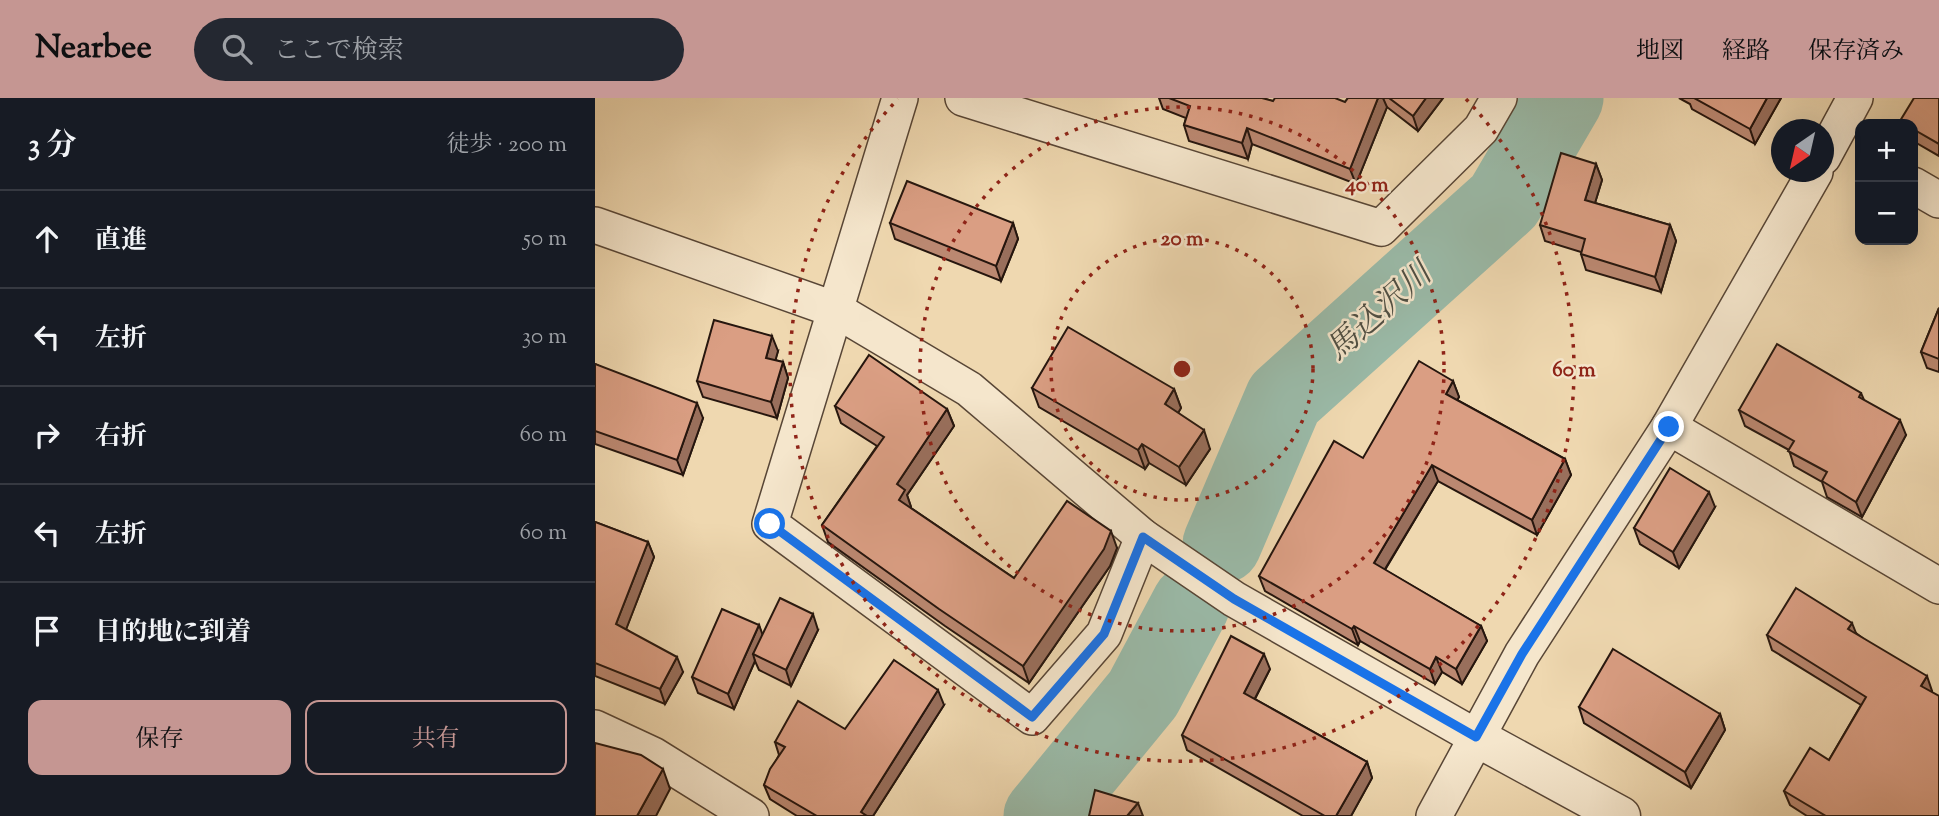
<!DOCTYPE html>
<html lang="ja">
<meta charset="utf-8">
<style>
body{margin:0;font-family:"Sorts Mill Goudy","Noto Serif JP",serif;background:#242831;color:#f1f3f6}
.controls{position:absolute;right:21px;top:21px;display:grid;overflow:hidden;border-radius:14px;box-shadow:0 7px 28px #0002}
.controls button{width:63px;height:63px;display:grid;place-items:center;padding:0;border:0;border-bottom:2px solid #363941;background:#171b24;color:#f1f3f6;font:35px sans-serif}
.compass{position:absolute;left:1176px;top:21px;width:63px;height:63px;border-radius:50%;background:#171b24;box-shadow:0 7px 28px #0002;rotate:214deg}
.stop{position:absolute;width:21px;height:21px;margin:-16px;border:5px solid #1a73e8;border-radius:50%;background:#fff}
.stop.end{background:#1a73e8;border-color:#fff;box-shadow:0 2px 7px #0008}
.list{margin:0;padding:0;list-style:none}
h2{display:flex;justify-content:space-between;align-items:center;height:91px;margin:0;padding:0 28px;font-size:30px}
h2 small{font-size:23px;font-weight:400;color:#9ea1a6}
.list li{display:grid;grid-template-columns:46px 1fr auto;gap:21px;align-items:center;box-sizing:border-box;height:98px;padding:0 28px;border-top:2px solid #363941}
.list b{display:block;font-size:26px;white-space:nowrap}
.list em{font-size:23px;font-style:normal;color:#9ea1a6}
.actions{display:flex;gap:14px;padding:21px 28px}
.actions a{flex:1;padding:16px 0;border:2px solid #c59692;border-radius:14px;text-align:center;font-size:24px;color:#c59692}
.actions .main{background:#c59692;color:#111}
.icon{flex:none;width:38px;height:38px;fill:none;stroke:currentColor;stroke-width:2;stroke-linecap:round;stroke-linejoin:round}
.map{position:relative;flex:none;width:1344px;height:718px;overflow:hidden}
header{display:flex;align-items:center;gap:42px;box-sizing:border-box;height:98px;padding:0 35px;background:#c59692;color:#111}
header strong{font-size:33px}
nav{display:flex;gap:38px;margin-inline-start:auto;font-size:24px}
.search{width:490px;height:63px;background:#242831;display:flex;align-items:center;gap:18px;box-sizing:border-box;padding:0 24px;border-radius:38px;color:#9ea1a6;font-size:26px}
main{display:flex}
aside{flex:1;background:#171b24}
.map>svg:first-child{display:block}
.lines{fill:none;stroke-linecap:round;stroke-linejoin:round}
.river{stroke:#9abaa8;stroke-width:79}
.minor-casing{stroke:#584636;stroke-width:38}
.tertiary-casing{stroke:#584636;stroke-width:41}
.minor{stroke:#f5e6cc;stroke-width:35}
.tertiary{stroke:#f5e6cc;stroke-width:38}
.wall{fill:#bb8871;stroke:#26160e;stroke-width:2}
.shaded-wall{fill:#996f5c;stroke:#26160e;stroke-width:2}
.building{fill:#da9e83;stroke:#26160e;stroke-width:2}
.route{stroke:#1a73e8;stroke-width:9}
.ring{fill:none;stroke:#8f2418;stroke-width:3.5;stroke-dasharray:3.5 7}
.labels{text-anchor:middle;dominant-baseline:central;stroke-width:5;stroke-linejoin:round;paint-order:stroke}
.water-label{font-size:32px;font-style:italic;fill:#4f4f44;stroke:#f5e6cc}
.centre{fill:#8f2418;stroke:#f5e6cc;stroke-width:3.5}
.ring-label{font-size:21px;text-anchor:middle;font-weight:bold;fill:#8f2418;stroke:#f5e6cc;stroke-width:5;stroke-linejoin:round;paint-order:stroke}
</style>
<header>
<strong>Nearbee</strong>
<div class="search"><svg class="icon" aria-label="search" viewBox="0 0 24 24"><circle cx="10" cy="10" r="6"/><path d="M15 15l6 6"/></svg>ここで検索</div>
<nav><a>地図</a><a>経路</a><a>保存済み</a></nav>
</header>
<main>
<aside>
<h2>3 分<small>徒歩 · 200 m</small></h2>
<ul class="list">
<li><svg class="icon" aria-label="ahead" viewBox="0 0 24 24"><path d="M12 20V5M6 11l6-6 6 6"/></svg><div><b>直進</b></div><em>50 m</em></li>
<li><svg class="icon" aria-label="left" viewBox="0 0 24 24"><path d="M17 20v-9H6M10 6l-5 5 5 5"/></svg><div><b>左折</b></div><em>30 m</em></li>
<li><svg class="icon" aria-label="right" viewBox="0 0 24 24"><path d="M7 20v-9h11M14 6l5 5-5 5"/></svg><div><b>右折</b></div><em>60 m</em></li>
<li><svg class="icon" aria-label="left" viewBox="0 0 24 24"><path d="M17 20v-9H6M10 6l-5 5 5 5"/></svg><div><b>左折</b></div><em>60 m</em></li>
<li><svg class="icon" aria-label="arrive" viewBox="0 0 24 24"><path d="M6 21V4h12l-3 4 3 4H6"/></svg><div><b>目的地に到着</b></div></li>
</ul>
<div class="actions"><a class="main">保存</a><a>共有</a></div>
</aside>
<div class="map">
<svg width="1344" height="718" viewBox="0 0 1344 718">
<rect width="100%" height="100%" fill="#efd8b0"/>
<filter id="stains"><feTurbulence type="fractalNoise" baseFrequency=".00286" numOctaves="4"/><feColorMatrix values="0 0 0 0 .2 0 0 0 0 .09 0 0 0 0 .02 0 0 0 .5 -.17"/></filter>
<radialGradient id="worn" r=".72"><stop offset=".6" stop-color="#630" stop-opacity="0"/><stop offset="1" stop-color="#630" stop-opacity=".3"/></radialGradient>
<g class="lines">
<g class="river">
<polyline points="627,446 689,301 909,103 969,0"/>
<polyline points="448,718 548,596 596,506"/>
</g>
<g class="minor-casing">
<g id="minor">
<polyline points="305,0 175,426 437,619 509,536 548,439"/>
<polyline points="368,0 786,130 886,31 904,0"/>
<polyline points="1228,59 1260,0"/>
<polyline points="1318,87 1344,102"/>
<polyline points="0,127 241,212 374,291 548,439 639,501 881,639"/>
<polyline points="1074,329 1344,488"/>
<polyline points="0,630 58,657 156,718"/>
<polyline points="839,718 927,556 1074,329 1220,74"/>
</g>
</g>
<g class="tertiary-casing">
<polyline id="tertiary" points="881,639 1026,718"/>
</g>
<use href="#minor" class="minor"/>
<use href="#tertiary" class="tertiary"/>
</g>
<g class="wall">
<polygon points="564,0 667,0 678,3 750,4 753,0 848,0 823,33 792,9 761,86 657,46 653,61 594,43 589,27 591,20 568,11"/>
<polygon points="1084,0 1186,0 1160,46 1097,11 1095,6"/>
<polygon points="1344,0 1344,58 1318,43 1318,26 1306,26 1305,23"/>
<polygon points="1001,66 1007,82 1000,105 1075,127 1081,143 1066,194 991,172 986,156 986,154 950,143 945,127"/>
<polygon points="295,125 418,125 423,141 406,183 300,141"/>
<polygon points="1344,210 1344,274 1332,270 1326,254"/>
<polygon points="183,253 180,262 188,264 193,280 182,320 108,299 102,283"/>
<polygon points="0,266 108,320 88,377 0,346"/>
<polygon points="858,283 864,299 862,302 970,361 976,377 942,437 843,383 790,472 886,528 892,543 867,586 847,574 840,586 765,543 763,547 670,493 664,478 768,360"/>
<polygon points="437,290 579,291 586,310 583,315 615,351 591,387 554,365 550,371 444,309"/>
<polygon points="1266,295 1269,302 1311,337 1267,419 1232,399 1227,384 1199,368 1194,352 1150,328 1144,312"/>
<polygon points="240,308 352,311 359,328 312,397 316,409 316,410 419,480 522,450 515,468 434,585 350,528 233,444 227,427 282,348 246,325"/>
<polygon points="1120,409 1084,470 1045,446 1039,430"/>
<polygon points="0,424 53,444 59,459 31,531 88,574 70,606 0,578"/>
<polygon points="164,527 167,537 223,532 196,588 164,572 160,563 139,611 103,595 97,579"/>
<polygon points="1261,535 1337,593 1344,718 1212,718 1195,707 1189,693 1234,662 1266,607 1177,552 1172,537"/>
<polygon points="675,571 660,601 772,664 777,680 756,718 708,718 592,652 587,637"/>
<polygon points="349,607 278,718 202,718 175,701 169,687 184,657 180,644 250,631"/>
<polygon points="984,609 1125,616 1130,632 1096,690 989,625"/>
</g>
<g class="shaded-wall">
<polygon points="783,0 788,0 792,9 761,86 755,71"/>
<polygon points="831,0 848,0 823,33 818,18"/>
<polygon points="1172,0 1186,0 1160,46 1155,31"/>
<polygon points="652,30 657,46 653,61 647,45"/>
<polygon points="1001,66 1007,82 996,118 990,102"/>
<polygon points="418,125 423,141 406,183 401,168"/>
<polygon points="1075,127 1081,143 1066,194 1060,179"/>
<polygon points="177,238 183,253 177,275 171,260"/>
<polygon points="188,264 193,280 182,320 176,304"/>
<polygon points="858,283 864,299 857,311 851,296"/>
<polygon points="579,291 586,310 577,325 570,306"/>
<polygon points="102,305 108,320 88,377 82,362"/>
<polygon points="352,311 359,328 312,397 316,409 310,418 304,402 302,386"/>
<polygon points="1305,322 1311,337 1267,419 1261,404"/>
<polygon points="609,332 615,351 591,387 584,369"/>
<polygon points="547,346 554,365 550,371 543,352"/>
<polygon points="970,361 976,377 942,437 937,422"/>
<polygon points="837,367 843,383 784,481 779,465"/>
<polygon points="1114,394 1120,409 1084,470 1078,454"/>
<polygon points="516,433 522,450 515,468 434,585 428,568"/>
<polygon points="53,444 59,459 27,542 21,526"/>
<polygon points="218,516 223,532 196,588 191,572"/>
<polygon points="1257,525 1263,540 1253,531"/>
<polygon points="164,527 170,543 158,556 160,563 139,611 133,596"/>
<polygon points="759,528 765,543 763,547 757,531"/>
<polygon points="886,528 892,543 867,586 861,571"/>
<polygon points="669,556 675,571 655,610 649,595"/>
<polygon points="82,559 88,574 70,606 65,591"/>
<polygon points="841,559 847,574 840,586 835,571"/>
<polygon points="1332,578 1337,593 1331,603 1326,588"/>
<polygon points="343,592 349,607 278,718 267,718 266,714"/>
<polygon points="1125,616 1130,632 1096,690 1090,674"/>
<polygon points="772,664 777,680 756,718 741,718"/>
<polygon points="68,671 75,691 61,718 42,718"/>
<polygon points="543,705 548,718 532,718"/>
</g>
<g class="building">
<polygon points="574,0 667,0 678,3 680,0 740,0 750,4 753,0 783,0 755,71 652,30 647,45 589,27 595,8"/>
<polygon points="794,0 831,0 818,18"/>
<polygon points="1099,0 1172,0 1155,31"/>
<polygon points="1319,0 1344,0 1344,46 1318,31 1318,26 1310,26 1305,23"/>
<polygon points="966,55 1001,66 990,102 1075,127 1060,179 986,156 990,141 945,127"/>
<polygon points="312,83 418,125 401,168 295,125"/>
<polygon points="1344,210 1344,261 1326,254"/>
<polygon points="119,222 177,238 171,260 188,264 176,304 102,283"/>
<polygon points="473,229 579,291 570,306 609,332 584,369 547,346 543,352 437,290"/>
<polygon points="1182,246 1266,295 1264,299 1305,322 1261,404 1227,383 1232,374 1193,353 1199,343 1144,312"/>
<polygon points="274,257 352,311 302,386 310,392 304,402 419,480 472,403 516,433 509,451 428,568 344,511 227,427 289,339 240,308"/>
<polygon points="824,263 858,283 851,296 970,361 937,422 837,367 779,465 886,528 861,571 841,559 835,571 759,528 757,531 664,478 739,343 768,360"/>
<polygon points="0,266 102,305 82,362 0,333"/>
<polygon points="1075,370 1114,394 1078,454 1039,430"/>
<polygon points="0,424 53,444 21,526 82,559 65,591 0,565"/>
<polygon points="1201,490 1257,525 1253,531 1332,578 1326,588 1344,598 1344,718 1231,718 1189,693 1215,650 1234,662 1271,599 1172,537"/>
<polygon points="185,500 218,516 191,572 158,556"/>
<polygon points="127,511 164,527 133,596 97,579"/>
<polygon points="636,538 669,556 649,595 772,664 741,718 730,718 587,637"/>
<polygon points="1018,551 1125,616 1090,674 984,609"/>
<polygon points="299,562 343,592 266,714 272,718 222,718 169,687 175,671 190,649 180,644 203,603 250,631"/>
<polygon points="0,645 46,657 68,671 42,718 0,718"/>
<polygon points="500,692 543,705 532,718 494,718"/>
</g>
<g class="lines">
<polyline class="route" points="175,426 437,619 509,536 548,439 639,501 881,639 927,556 1074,329"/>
</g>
<g class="ring">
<circle cx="587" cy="271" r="131"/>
<circle cx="587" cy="271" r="262"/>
<path d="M871 1A392 392 0 1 1 303 1"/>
</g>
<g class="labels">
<g class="water-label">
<text transform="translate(785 215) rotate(-42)">馬込沢川</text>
</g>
</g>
<circle cx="587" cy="271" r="10" class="centre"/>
<g class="ring-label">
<text x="772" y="93">40 m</text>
<text x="587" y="147">20 m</text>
<text x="979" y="278">60 m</text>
</g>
<rect width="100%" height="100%" filter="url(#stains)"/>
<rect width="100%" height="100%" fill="url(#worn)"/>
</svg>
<div class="controls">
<button>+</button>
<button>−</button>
</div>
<svg class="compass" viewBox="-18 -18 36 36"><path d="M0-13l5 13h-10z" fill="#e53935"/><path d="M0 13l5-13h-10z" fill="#9ea1a6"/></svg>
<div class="stop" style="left:175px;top:426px"></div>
<div class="stop end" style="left:1074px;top:329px"></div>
</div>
</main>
